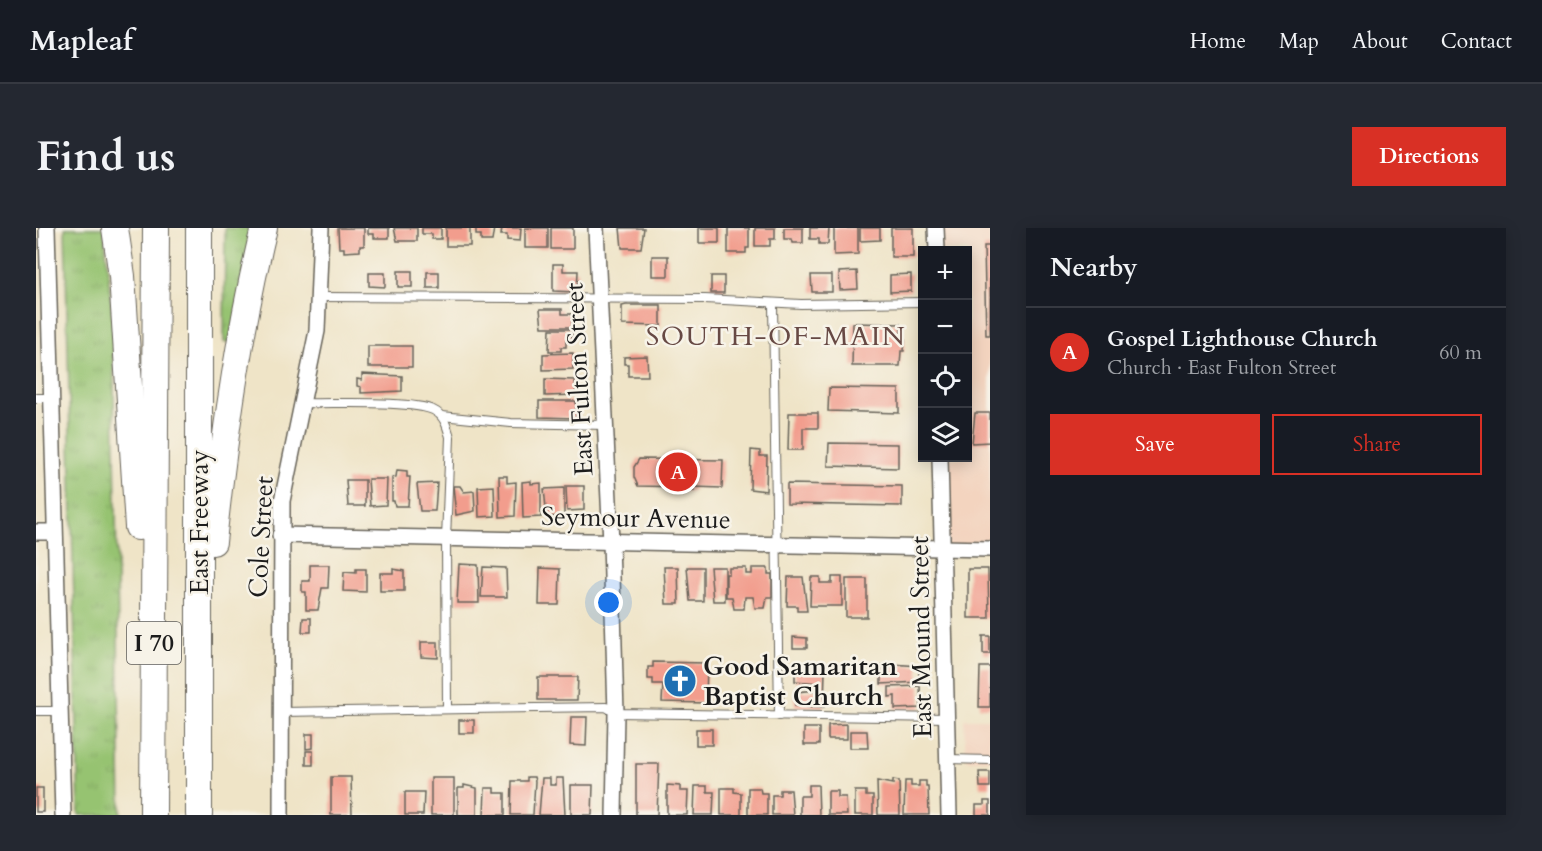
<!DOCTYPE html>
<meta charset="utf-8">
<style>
body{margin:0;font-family:Cardo,serif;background:#242831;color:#f1f3f6}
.controls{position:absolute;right:18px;top:18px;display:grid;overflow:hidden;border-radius:0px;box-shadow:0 3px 15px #0003}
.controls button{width:54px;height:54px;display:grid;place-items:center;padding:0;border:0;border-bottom:2px solid #363941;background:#171b24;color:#f1f3f6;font:30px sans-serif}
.you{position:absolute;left:573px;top:375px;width:21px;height:21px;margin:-15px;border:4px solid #fff;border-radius:50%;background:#1a73e8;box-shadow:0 0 0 9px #1a73e833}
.badge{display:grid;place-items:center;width:39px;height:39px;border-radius:50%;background:#d93025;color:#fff;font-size:20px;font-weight:700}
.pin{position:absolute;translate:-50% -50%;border:3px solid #fff;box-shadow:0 2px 6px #0006}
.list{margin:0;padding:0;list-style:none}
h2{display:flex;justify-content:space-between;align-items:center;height:78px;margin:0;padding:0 24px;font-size:26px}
h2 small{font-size:20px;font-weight:400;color:#9ea1a6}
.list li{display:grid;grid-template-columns:39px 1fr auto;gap:18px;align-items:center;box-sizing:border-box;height:90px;padding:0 24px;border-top:2px solid #363941}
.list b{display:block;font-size:22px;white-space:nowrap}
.list p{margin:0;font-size:20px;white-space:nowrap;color:#9ea1a6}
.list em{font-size:20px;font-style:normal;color:#9ea1a6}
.actions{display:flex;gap:12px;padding:18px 24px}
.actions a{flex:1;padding:14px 0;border:2px solid #d93025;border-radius:0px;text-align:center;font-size:21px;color:#d93025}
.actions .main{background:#d93025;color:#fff}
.icon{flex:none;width:33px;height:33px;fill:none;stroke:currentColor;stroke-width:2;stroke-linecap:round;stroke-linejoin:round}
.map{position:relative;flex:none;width:954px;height:587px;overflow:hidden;border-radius:0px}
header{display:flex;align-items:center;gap:36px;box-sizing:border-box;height:84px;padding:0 30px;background:#171b24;border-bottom:2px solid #363941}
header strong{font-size:28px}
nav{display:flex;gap:33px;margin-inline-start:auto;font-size:21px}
.intro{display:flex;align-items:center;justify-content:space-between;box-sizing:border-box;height:144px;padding:0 36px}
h1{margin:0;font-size:42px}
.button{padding:15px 27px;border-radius:0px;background:#d93025;color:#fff;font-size:21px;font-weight:700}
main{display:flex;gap:36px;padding:0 36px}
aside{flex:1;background:#171b24;border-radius:0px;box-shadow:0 3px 15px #0003}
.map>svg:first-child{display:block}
.built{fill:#f3d4bf}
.grass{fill:url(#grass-tufts);stroke:#597046;stroke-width:1.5}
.building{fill:#f29d8d}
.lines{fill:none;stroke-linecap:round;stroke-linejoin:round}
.lane-casing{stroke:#666258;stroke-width:10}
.street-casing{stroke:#666258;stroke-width:18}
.highway-casing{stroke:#666258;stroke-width:28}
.lane{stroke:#fff;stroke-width:8}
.street{stroke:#fff;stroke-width:15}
.highway{stroke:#fff;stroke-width:26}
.labels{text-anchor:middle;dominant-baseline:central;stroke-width:5;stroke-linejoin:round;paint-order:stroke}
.shield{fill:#f7f3e8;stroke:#5e5c59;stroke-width:1.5}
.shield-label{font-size:24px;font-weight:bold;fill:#1c1c1c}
.street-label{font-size:26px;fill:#1c1c1c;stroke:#f7f3e8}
.poi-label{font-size:26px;font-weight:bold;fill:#1c1c1c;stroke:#f7f3e8;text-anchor:start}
.neighbourhood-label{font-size:27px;letter-spacing:1.5px;fill:#674944;stroke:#f7f3e8}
</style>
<header>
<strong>Mapleaf</strong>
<nav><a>Home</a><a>Map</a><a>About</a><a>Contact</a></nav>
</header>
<div class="intro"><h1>Find us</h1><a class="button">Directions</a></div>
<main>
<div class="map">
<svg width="954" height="587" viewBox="0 0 954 587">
<defs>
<pattern id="grass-tufts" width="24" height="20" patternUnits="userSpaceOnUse" patternTransform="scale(1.5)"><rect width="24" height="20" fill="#96c371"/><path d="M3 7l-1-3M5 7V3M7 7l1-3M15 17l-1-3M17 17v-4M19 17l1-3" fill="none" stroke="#81a761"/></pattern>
</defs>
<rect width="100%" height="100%" fill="#f7f3e8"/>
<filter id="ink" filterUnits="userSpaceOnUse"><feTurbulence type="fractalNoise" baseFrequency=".0167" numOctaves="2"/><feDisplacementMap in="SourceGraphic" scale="12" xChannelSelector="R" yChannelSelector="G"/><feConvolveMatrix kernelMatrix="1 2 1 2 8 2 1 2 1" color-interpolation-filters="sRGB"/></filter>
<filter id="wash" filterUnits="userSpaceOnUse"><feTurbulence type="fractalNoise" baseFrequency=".008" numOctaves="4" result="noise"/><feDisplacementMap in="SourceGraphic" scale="24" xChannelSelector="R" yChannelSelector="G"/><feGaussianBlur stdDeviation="1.35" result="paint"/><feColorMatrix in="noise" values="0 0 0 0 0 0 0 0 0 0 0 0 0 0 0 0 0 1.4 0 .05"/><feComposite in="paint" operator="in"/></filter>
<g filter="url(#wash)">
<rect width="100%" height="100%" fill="#efe4c7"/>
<g class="built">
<polygon points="902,0 954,0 954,320 907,319 906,230 932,230 932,22 902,22"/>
<polygon points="928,491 954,491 954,532 930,532"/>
</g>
<g class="grass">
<polygon points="29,0 68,0 77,96 85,587 43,587"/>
<polygon points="189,0 218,0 195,114 188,114"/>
</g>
<g id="blocks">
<g class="building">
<polygon points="302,0 328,0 328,18 324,18 324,23 308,24 308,20 303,20"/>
<polygon points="332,0 353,0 353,10 338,10 338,6 332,6"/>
<polygon points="358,0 381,0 381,13 361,13"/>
<polygon points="386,0 405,0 405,11 396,11 396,6 386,6"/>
<rect x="410" y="0" width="24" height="18"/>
<polygon points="440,0 458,0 456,13 445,13 445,7 440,7"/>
<polygon points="466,0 485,0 484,13 471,12 471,7 465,7"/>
<rect x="489" y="0" width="23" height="20"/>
<rect x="515" y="0" width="22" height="21"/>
<polygon points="584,0 608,0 605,20 586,20"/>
<rect x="663" y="0" width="20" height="15"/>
<polygon points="692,0 713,0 713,20 710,20 710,25 692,25"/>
<polygon points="719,0 739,0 739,11 734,11 734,18 719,18"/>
<polygon points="748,0 767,0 767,15 757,15 756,11 748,11"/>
<polygon points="774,0 793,0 792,16 783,16 783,11 774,11"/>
<polygon points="798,0 822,0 822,26 798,27"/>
<polygon points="824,0 844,0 844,12 824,13"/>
<rect x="855" y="0" width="22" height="29"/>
<polygon points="948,18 954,18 954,107 950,107"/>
<rect x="616" y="28" width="16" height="20"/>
<polygon points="517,36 527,36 527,43 542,43 541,64 517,63"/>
<rect x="362" y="43" width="14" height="16"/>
<polygon points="821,43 822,61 804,62 803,44"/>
<rect x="391" y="44" width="12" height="16"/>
<polygon points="333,45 349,45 349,59 333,58"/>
<polygon points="875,46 875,63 854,64 854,47"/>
<polygon points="775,47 796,47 796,64 776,64"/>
<rect x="675" y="48" width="13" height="17"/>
<polygon points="590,77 625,77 625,98 586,97 586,78"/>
<polygon points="504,81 526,81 526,86 536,86 536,99 506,99"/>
<polygon points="817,95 865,96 865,111 869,111 868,123 865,123 864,138 816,138"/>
<polygon points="514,101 536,101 536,112 530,112 530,119 525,119 525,123 513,123"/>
<rect x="332" y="118" width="44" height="21"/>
<polygon points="537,125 537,141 507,142 507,126"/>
<polygon points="611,128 612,148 592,148 592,136 588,136 588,129"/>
<polygon points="326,146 366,148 366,163 325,165 325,159 321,158 321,151 326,152"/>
<polygon points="509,151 539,152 540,167 509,168"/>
<polygon points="793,160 863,161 863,185 792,183"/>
<polygon points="503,173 540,173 540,190 503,189"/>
<polygon points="753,185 782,185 782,200 767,200 767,222 752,222"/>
<polygon points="939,185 954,185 954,214 936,215"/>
<polygon points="793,215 862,216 862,240 792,238"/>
<polygon points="715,222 724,223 724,228 731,228 730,263 714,261"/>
<polygon points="603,231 687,232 686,260 658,259 658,263 648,263 648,259 602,258 598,249 598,239"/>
<polygon points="361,242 371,243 371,249 374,249 372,278 359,278 358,273 356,273 356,250 360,249"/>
<polygon points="463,248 471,248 471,255 480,254 479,288 464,289"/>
<polygon points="332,251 351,251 350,277 334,278"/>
<polygon points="310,252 329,252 329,278 312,278"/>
<polygon points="495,253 495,256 505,255 505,289 487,290 486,254"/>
<polygon points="401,255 399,283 384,283 381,256"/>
<polygon points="751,256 866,258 866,278 751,276"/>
<polygon points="417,258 424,258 428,264 438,263 439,283 420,287"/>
<polygon points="458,258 459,288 443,289 442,259"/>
<polygon points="530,258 548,258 548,282 531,283"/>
<polygon points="528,260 528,288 511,289 508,261"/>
<polygon points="423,336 442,337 443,375 421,375"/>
<polygon points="274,337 293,337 292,360 286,360 282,382 270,382 270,364 266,364 266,353 274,353"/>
<polygon points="447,339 470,340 471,369 445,369"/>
<polygon points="628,339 642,339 643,376 630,376"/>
<polygon points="651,339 667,339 667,373 654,373"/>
<polygon points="674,339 689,339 689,373 677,373"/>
<polygon points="504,340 524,341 523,377 503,377"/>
<polygon points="693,340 710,340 710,346 716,346 716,340 732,340 732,346 736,346 736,369 731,369 729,380 719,380 717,369 709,369 708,381 698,381 696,369 690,369 690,346 693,346"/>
<polygon points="320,341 330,341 330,364 307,363 308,344 320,345"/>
<polygon points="357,341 368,343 368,363 344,363 344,345 357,345"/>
<polygon points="932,341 952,341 953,390 932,390"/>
<polygon points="752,349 767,349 771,383 761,383 761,378 751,378"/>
<polygon points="775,349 784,349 784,355 796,355 796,349 806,349 806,378 774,378"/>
<rect x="810" y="351" width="21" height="38"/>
<polygon points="267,390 275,390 275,404 266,404"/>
<rect x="947" y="408" width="7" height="18"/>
<polygon points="757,409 771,410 771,420 757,420"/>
<polygon points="385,414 402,414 402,430 385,429"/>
<polygon points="617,434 671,435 670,475 626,474 627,456 617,456 617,451 612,451 612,439 617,439"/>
<polygon points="856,436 883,438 883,454 845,456 845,437"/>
<polygon points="783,437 789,443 788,479 759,478 759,464 782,462 782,455 759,453 759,438"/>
<polygon points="944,439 954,439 954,479 943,479"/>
<polygon points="502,449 542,449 541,472 502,472"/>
<polygon points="884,458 885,480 859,481 859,468 853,469 853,459"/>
<polygon points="535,489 551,489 550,518 534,517"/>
<rect x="423" y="492" width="15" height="13"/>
<polygon points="811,496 811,511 792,511 792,497"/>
<rect x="768" y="500" width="15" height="17"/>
<rect x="660" y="501" width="16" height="16"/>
<polygon points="814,503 831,503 832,520 814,520"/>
<polygon points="270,506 277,506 277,520 270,521"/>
<rect x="270" y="523" width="7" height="14"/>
<polygon points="600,536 623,536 621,587 600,587"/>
<polygon points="943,544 954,544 954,559 944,559"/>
<polygon points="295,549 315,549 316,587 295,587"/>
<polygon points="491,549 498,549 499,553 497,587 475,587 476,553 491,553"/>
<rect x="395" y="550" width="23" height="37"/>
<polygon points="506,550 514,550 514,557 520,557 520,550 527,550 529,587 503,587"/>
<polygon points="857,552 863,553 864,587 842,587 841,553 857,556"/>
<polygon points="869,553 875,553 875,558 883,558 883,553 890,553 890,558 892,558 893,587 868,587"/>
<polygon points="428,557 441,560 441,587 422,587 422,560 428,560"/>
<polygon points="535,557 557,557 556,587 535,587"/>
<polygon points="631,557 644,558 644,563 652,563 651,587 631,587"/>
<polygon points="773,557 782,557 783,587 764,587 764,568 773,568"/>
<polygon points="659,558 671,558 671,564 678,564 677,587 658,587"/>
<rect x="0" y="560" width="7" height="24"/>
<polygon points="449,560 458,560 458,565 469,565 469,587 448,587"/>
<polygon points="685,560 698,560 698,564 705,565 705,587 685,587"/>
<polygon points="712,560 724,560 725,565 731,565 731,587 712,587"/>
<polygon points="744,562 755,562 757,587 736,587 736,567 744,567"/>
<polygon points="792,563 802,563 802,569 810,569 811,587 792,587"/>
<polygon points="819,563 830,563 830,568 837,568 837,587 819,587"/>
<polygon points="369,564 388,564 387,587 369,587"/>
<polygon points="948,573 954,573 954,587 940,587 940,577 948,577"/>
</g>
</g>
</g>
<g filter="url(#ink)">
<use href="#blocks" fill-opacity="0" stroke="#666258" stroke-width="1.5"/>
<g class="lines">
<g class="lane-casing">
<g id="lane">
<polyline points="283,69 669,71 765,76 886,74"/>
<polyline points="737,76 743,488"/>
<polyline points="0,170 14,170"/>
<path d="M 267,175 C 296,176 375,172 397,182 C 408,187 411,198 414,209 L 410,311 L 411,481"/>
<polyline points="406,188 475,195 569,197"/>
<polyline points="0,483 24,483"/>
<polyline points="245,484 570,479 580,485 911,490"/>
<polyline points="912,531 954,532"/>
</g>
</g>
<g class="street-casing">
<g id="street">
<polyline points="11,0 27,587"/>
<polyline points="560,0 575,314 580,485 578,587"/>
<polyline points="900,0 901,22"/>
<polyline points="904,230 913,587"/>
<polyline points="0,304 18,304"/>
<polyline points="244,307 954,321"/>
<polyline points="245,587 246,273 281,103 285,0"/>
</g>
</g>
<g class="highway-casing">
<g id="highway">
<polyline points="79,0 86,48 102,299"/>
<polyline points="163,0 163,587"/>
<path d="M 177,314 C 188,209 203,103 228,0"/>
<polyline points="117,587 120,0"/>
</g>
</g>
<use href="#lane" class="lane"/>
<use href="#street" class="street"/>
<use href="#highway" class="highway"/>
</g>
</g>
<defs>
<g id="church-disc" transform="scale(1.725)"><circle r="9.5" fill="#1f6fb2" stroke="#f7f3e8"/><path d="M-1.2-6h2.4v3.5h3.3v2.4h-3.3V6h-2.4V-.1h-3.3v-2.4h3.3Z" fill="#fff"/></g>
</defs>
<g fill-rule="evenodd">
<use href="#church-disc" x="644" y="453"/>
</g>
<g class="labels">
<rect class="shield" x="91" y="394" width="54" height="42" rx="4.5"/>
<g class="shield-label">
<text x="118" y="415">I 70</text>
</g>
<g class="street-label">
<text transform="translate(543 151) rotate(-93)">East Fulton Street</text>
<text transform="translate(600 290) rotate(1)">Seymour Avenue</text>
<text transform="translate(163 294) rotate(-90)">East Freeway</text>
<text transform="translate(225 309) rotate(-87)">Cole Street</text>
<text transform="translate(885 409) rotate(-91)">East Mound Street</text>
</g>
<g class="poi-label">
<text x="667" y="438">Good Samaritan<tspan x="667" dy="30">Baptist Church</tspan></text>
</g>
<g class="neighbourhood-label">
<text x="740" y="108">SOUTH-OF-MAIN</text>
</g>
</g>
</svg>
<div class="controls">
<button>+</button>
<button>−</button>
<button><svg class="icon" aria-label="locate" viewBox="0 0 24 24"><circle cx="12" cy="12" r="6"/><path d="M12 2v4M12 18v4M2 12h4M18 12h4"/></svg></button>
<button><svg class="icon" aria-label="layers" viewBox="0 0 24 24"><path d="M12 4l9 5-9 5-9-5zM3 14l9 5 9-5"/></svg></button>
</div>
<div class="you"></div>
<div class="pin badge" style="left:642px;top:244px">A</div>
</div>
<aside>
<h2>Nearby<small></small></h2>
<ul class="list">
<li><span class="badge">A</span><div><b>Gospel Lighthouse Church</b><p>Church · East Fulton Street</p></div><em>60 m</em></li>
</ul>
<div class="actions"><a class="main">Save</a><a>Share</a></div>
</aside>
</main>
